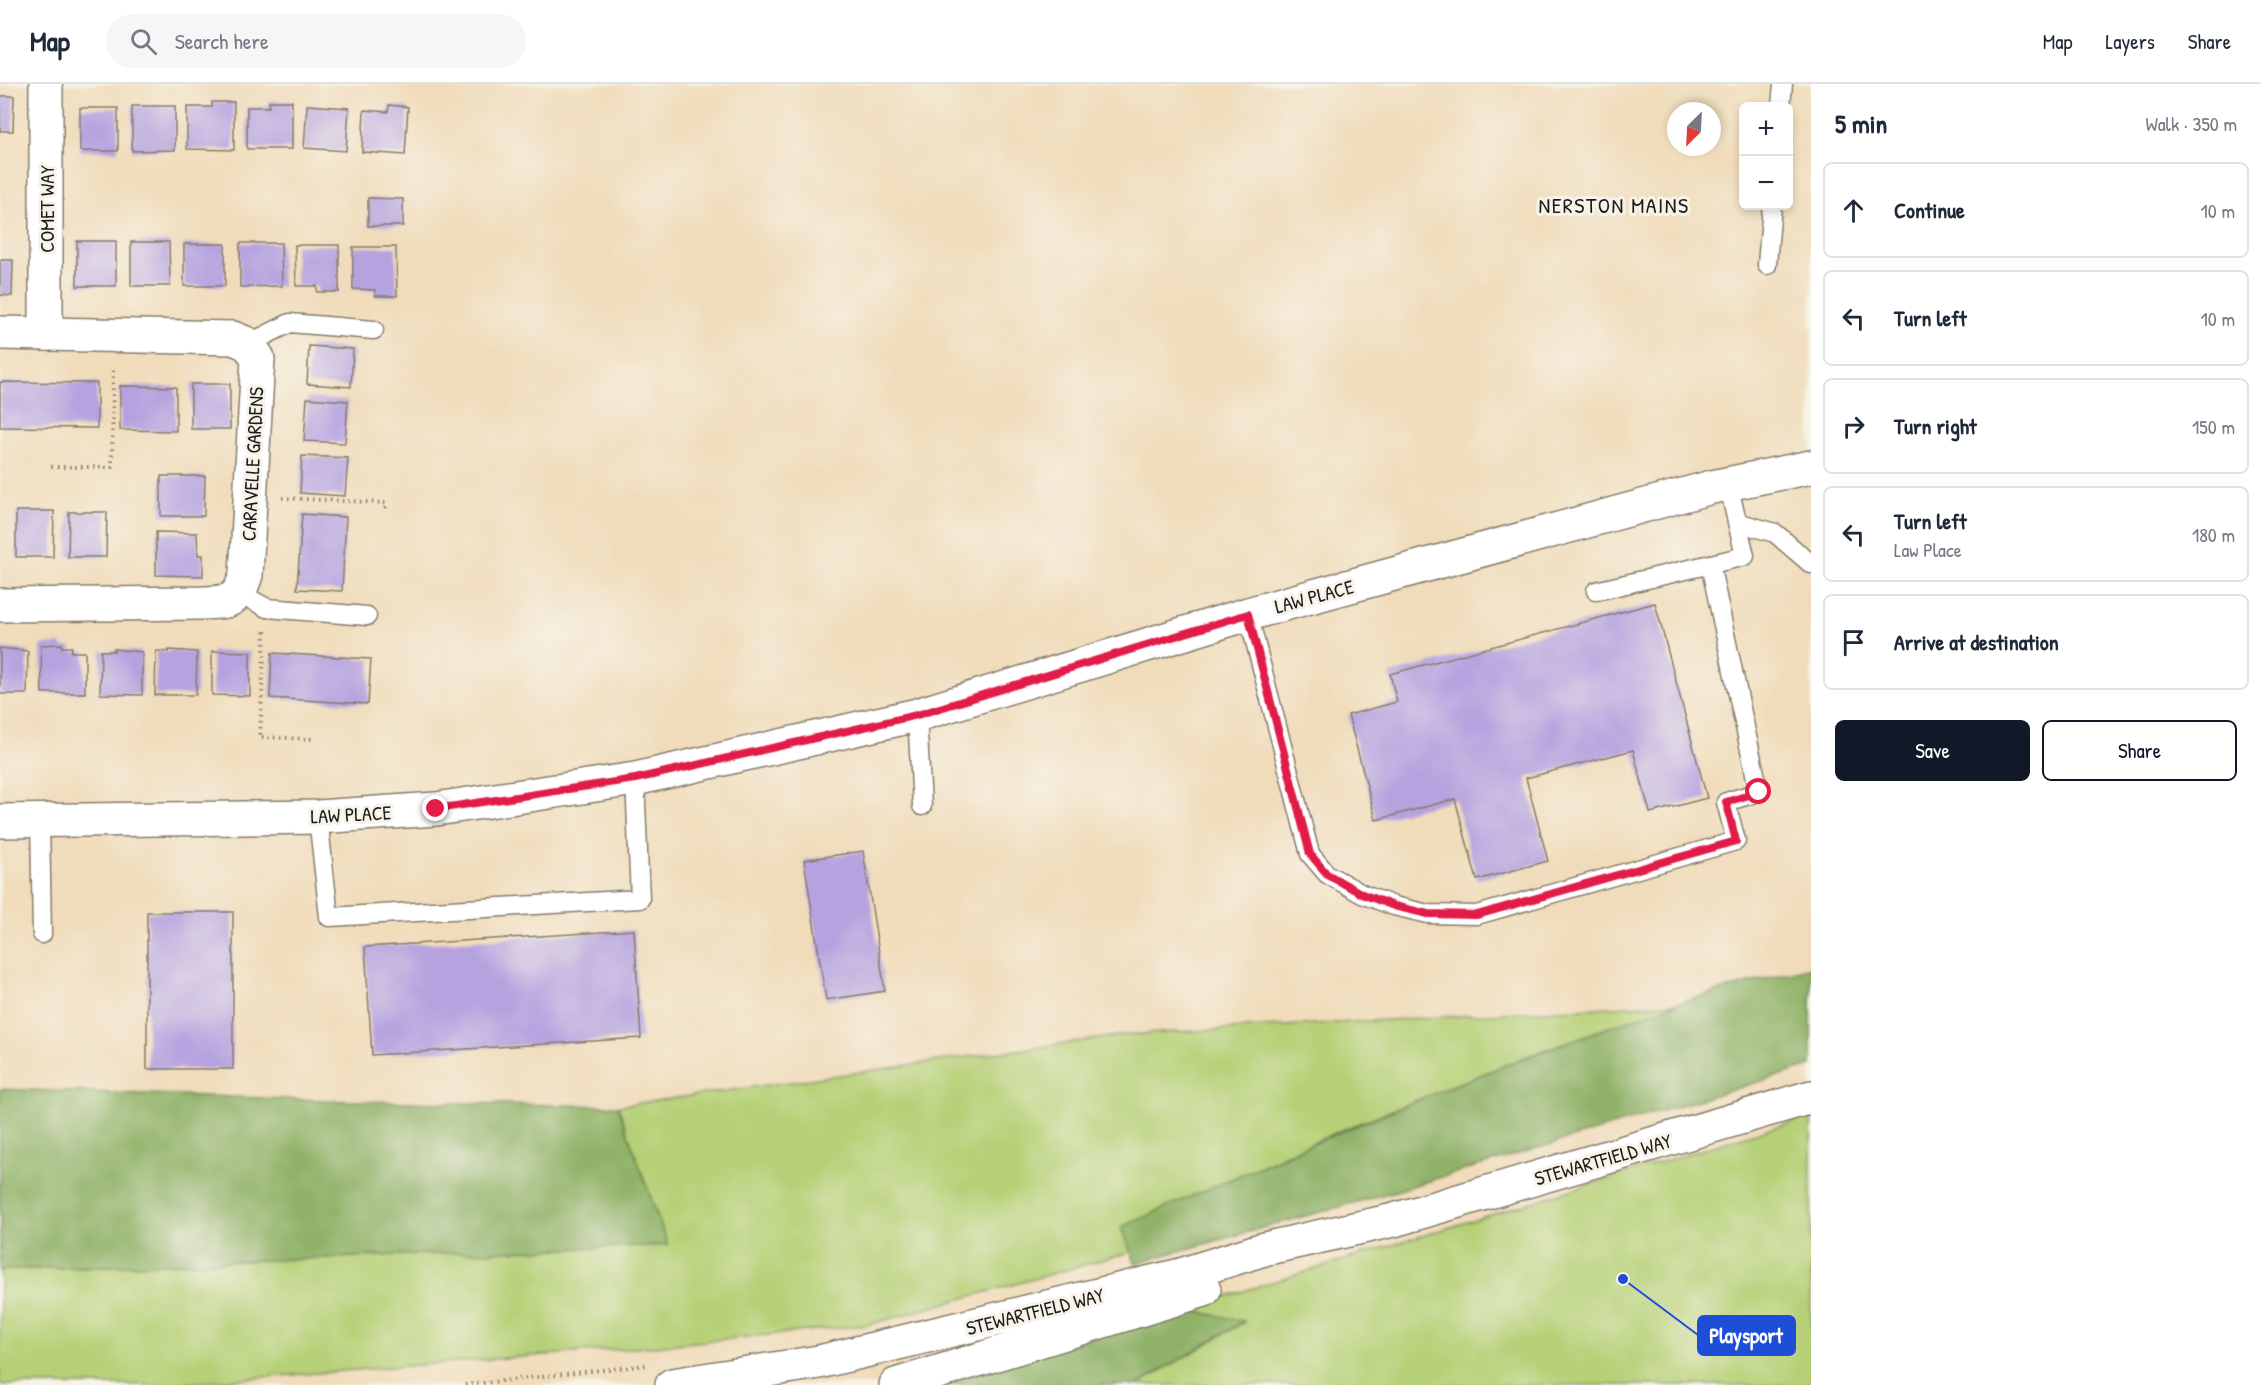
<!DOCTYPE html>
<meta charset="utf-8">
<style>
body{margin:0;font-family:"Patrick Hand",sans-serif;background:#f6f6f7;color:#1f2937}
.controls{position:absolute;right:18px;top:18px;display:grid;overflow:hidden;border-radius:9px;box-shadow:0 3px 9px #0003}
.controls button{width:54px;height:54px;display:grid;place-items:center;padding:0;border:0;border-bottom:2px solid #e0e1e3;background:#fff;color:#1f2937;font:30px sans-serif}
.compass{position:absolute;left:1667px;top:18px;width:54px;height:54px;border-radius:50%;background:#fff;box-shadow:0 3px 9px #0003;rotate:204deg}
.stop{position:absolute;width:18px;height:18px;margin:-14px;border:4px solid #e11d48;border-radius:50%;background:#fff}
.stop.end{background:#e11d48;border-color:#fff;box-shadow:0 2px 6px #0008}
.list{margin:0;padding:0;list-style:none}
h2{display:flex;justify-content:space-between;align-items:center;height:78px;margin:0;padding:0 24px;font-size:26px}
h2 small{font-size:20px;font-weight:400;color:#747a83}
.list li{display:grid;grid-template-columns:39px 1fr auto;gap:18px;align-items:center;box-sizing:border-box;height:96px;margin:0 12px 12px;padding:0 12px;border:2px solid #e0e1e3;border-radius:9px}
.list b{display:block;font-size:22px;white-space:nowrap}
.list p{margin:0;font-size:20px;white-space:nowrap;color:#747a83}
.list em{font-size:20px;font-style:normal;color:#747a83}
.actions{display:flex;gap:12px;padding:18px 24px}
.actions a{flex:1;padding:14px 0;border:2px solid #111827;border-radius:9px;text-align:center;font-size:21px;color:#111827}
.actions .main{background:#111827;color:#fff}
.icon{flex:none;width:33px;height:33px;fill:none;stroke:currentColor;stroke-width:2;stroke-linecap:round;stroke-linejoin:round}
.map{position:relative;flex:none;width:1811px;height:1301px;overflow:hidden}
header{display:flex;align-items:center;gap:36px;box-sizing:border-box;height:84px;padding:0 30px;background:#fff;border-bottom:2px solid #e0e1e3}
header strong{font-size:28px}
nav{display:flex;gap:33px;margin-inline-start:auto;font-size:21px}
.search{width:420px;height:54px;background:#f6f6f7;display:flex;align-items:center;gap:15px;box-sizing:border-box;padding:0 21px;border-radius:33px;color:#747a83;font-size:22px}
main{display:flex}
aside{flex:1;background:#fff}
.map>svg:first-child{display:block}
.green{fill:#b5d076;stroke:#687649;stroke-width:1.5}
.forest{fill:#90b267;stroke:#566742;stroke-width:1.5}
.building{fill:#b5a2df}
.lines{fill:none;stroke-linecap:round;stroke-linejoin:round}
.service-casing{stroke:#867c6b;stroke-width:21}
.minor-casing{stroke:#867c6b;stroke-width:36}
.tertiary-casing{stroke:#867c6b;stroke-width:36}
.path{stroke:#867c6b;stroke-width:4;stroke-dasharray:1.5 4.5;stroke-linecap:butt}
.service{stroke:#fff;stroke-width:18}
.minor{stroke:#fff;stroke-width:33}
.tertiary{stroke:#fff;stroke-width:33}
.route{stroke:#e11d48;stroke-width:8}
.labels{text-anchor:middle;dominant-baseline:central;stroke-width:6;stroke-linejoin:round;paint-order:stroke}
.street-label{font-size:20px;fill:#1c1c1c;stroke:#f7f3e8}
.quarter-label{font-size:22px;letter-spacing:1.5px;fill:#1c1c1c;stroke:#f7f3e8}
.leader{fill:none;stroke:#1d4ed8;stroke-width:2}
.callout-dot{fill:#1d4ed8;stroke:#f7f3e8;stroke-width:2}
.callout{fill:#1d4ed8;stroke:#1d4ed8;stroke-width:2}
.callout-label{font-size:21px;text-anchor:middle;font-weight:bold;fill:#fff}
</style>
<header>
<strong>Map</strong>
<div class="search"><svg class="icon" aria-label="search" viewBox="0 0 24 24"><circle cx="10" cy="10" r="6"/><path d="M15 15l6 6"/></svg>Search here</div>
<nav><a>Map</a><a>Layers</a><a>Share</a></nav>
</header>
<main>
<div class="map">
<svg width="1811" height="1301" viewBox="0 0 1811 1301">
<rect width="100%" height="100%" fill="#f7f3e8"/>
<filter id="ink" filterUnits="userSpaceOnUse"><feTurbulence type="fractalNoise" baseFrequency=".0167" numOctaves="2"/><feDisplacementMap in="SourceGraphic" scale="12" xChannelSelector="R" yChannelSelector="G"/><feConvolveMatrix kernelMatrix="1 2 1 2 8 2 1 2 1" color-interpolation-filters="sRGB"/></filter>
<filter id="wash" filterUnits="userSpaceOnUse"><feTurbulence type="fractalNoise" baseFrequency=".008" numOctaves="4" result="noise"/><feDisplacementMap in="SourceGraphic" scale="24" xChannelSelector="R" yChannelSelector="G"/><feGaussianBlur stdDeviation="1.35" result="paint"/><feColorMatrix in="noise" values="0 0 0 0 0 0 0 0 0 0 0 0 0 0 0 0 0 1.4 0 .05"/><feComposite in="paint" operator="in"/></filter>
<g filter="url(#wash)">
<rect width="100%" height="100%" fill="#f0dcba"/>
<g class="green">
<polygon points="1681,919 1525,973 1337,1048 1122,1143 1131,1168 867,1241 636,1264 163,1301 0,1301 0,1186 667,1161 618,1022 1125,951"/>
<polygon points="1811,1032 1811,1301 1137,1301 1244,1238 1185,1225"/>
</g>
<g class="forest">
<path d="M 1811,883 L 1811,982 L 1382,1111 L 1135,1179 L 1122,1143 C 1305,1062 1488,982 1679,919 C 1722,905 1767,895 1811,883 Z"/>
<polygon points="0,1005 350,1017 618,1022 668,1161 0,1186"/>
<polygon points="1185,1225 1244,1237 1137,1301 939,1301"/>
</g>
<g id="blocks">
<g class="building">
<polygon points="0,12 14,12 13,47 0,47"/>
<polygon points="269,17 292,17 292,65 247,65 247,23 269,23"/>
<polygon points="212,18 234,18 234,66 187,65 187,23 212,23"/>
<polygon points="307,21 349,24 346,67 304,64"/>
<polygon points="389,21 408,23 405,71 362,68 364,26 388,28"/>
<polygon points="132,22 175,22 175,66 132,67"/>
<rect x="80" y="24" width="38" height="43"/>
<polygon points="368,114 403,115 403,142 368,142"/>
<rect x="77" y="157" width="39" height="45"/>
<polygon points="131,158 169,158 170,202 131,202"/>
<polygon points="240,159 281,159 282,202 240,203"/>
<rect x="184" y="160" width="41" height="42"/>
<polygon points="295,161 339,161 339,208 317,208 317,202 296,202"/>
<polygon points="353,163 396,163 397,212 375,212 375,206 353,205"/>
<polygon points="0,176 13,176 12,212 0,211"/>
<polygon points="309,262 353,265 351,303 307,300"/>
<polygon points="0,298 97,299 97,344 0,343"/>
<rect x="191" y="300" width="39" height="45"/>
<polygon points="120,302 176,303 176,347 120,346"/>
<polygon points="307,314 348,317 345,359 304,357"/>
<polygon points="302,372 348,374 345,412 300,409"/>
<polygon points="161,392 205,392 204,432 161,432"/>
<polygon points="16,427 54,427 53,473 16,473"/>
<polygon points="69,428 107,428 106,473 68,473"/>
<polygon points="302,430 346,433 342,507 297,505"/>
<polygon points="156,448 197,449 198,471 203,471 203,492 156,491"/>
<polygon points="1655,519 1707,714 1650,729 1633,666 1526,694 1548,777 1477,796 1455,715 1376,736 1348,631 1397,618 1390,590"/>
<polygon points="62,560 62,563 72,563 71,568 85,568 85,609 42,609 41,561"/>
<polygon points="0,564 28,567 27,610 0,610"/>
<polygon points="114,565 142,568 142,611 100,610 101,567 114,567"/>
<polygon points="169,566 197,568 196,611 155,611 156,567 169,568"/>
<polygon points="212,567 250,568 250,612 212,611"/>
<polygon points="272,569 371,575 368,620 270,614"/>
<polygon points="863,767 885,907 826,916 804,776"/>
<rect x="147" y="828" width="86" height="157"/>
<polygon points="634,846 641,954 372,971 365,863"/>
</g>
</g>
</g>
<g filter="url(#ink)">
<use href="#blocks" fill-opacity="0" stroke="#867c6b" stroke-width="1.5"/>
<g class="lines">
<g class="service-casing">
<g id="service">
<polyline points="1781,22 1783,0"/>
<polyline points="1767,181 1772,122"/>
<polyline points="248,260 290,239 374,246"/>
<polyline points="1737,438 1775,449 1811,480"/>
<polyline points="1596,507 1745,472 1728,399"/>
<polyline points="239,509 267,524 367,532"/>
<polyline points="1248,530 1310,770 1327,790 1362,810 1394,822 1428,830 1477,831 1736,757 1726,718 1759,708 1710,480"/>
<polyline points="917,631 922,722"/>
<polyline points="318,733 329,833 640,815 635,695"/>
<polyline points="40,736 42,850"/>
</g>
</g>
<g class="minor-casing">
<g id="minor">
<path d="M 0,249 L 233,254 L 248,260 L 258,274 L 246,491 C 237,519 229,518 202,519 L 0,521"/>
<polyline points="46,250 46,0"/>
</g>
</g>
<g class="tertiary-casing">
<g id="tertiary">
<polyline points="0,737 318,733 436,725 635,695 917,631 1248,530 1712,403 1811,383"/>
<polyline points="672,1301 819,1278 1181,1191 1264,1165 1394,1136 1811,1013"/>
<polyline points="896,1301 1204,1206"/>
</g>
</g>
<g class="path">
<polyline points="51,383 112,383 113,284"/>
<polyline points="282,414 386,419 385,427"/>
<polyline points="265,547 260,653 314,655"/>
<polyline points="465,1301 647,1281"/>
</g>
<use href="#service" class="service"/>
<use href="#minor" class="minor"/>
<use href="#tertiary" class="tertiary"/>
</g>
</g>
<g class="lines" filter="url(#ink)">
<polyline class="route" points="436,725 635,695 917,631 1248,530 1310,770 1327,790 1362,810 1394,822 1428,830 1477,831 1736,757 1726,718 1759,708"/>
</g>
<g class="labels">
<g class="street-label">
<text transform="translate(46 125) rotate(-90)">COMET WAY</text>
<text transform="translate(252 380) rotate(-87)">CARAVELLE GARDENS</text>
<text transform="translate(1314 512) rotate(-15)">LAW PLACE</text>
<text transform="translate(351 730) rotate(-3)">LAW PLACE</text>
<text transform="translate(1603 1075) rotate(-16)">STEWARTFIELD WAY</text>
<text transform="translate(1035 1227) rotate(-14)">STEWARTFIELD WAY</text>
</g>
<g class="quarter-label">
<text x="1614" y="121">NERSTON MAINS</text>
</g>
</g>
<path class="leader" d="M1623 1195L1698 1251"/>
<circle class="callout-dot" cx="1623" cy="1195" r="6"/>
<rect class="callout" x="1698" y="1232" width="97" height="39" rx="6"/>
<g class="callout-label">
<text x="1746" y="1259">Playsport</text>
</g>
</svg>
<div class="controls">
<button>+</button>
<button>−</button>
</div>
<svg class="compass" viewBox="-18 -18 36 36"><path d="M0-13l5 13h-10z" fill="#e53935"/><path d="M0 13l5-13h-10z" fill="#747a83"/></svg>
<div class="stop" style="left:1759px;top:708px"></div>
<div class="stop end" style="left:436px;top:725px"></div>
</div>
<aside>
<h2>5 min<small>Walk · 350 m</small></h2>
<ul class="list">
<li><svg class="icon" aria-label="ahead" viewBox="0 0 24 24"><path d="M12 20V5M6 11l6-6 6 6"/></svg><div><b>Continue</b></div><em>10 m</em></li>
<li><svg class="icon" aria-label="left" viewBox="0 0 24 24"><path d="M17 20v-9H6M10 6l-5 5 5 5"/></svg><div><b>Turn left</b></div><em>10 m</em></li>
<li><svg class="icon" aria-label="right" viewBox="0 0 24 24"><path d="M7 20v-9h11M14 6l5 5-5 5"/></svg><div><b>Turn right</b></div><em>150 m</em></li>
<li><svg class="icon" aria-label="left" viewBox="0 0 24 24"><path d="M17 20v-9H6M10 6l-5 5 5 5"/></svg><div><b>Turn left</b><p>Law Place</p></div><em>180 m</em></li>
<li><svg class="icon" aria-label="arrive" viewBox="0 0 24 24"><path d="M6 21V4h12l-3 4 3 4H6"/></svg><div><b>Arrive at destination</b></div></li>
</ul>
<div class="actions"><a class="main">Save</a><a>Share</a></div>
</aside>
</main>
